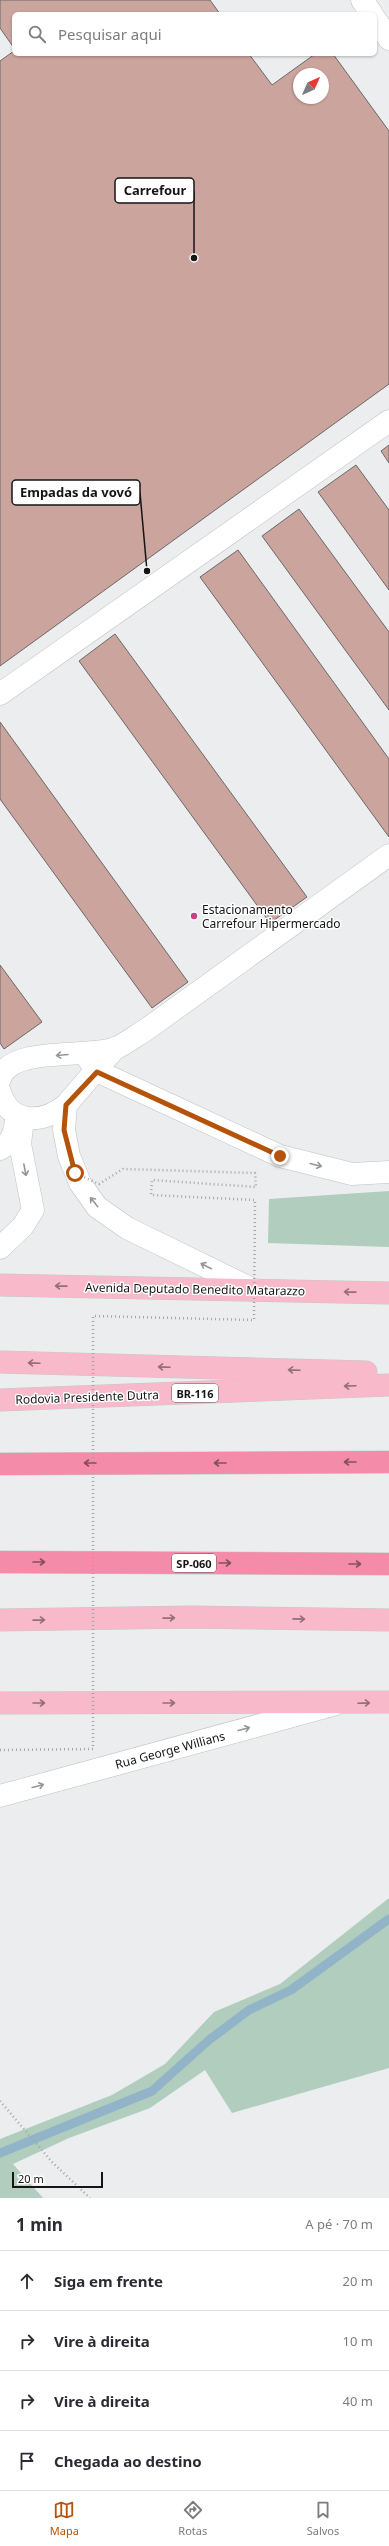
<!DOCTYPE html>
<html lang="pt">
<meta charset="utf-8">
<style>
body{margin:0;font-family:"Noto Sans",sans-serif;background:#f2f2f3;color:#2b2b33}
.compass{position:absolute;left:293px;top:68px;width:36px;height:36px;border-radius:50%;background:#fff;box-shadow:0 1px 3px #0004;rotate:45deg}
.scale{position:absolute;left:12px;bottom:10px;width:91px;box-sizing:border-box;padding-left:4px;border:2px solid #151516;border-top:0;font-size:11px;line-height:14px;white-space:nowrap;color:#151516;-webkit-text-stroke:3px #fff;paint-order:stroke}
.stop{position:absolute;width:12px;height:12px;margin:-9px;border:3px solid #b45309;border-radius:50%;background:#fff}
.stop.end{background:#b45309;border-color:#fff;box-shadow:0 1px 4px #0008}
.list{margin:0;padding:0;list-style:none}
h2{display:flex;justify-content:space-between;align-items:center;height:52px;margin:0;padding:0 16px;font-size:17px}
h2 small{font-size:13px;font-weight:400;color:#7c7c81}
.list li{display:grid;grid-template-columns:26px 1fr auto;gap:12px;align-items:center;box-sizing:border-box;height:60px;padding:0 16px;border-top:1px solid #e1e1e2}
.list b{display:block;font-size:15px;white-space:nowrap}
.list em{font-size:13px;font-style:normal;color:#7c7c81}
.icon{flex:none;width:22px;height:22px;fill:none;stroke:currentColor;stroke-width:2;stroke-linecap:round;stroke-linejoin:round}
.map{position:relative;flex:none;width:389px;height:2198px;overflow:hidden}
.search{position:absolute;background:#fff;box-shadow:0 1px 3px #0004;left:12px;right:12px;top:12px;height:44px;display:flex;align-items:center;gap:10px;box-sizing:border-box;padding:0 14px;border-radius:6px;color:#7c7c81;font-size:15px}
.sheet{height:292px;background:#fff}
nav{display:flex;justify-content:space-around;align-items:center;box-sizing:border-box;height:56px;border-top:1px solid #e1e1e2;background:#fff;font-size:11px;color:#7c7c81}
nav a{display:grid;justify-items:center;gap:2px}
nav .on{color:#b45309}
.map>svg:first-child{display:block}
.green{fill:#b1cdbd}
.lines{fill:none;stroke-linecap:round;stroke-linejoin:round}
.stream{stroke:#92b4c8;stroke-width:9}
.building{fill:#cba49d;stroke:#6a6868;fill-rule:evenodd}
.minor-casing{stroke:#bfc0c2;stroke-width:23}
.major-casing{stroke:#c7c7c7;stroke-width:23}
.highway-casing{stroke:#c7c7c7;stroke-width:23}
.path{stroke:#a4a5a6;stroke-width:2.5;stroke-dasharray:1 3;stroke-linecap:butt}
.minor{stroke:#fff;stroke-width:22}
.major{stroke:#f8b9cb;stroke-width:22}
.highway{stroke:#f48ba8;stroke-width:22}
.path-bridge{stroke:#a4a5a6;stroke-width:2.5;stroke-dasharray:1 3;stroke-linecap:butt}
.oneway{stroke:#969696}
.oneway2{stroke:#926f7a}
.oneway3{stroke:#84505f}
.route{stroke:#b45309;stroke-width:5}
.poi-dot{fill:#c7448a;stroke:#fff;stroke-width:1.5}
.labels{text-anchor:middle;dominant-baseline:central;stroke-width:3;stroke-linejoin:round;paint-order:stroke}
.shield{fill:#fff;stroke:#5b5b5c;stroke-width:1}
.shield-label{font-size:11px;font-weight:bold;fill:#151516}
.poi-label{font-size:12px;fill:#151516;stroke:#fff;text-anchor:start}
.street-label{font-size:12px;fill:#151516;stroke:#fff}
.leader{fill:none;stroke:#151516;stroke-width:1.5}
.callout-dot{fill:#151516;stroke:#fff;stroke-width:1.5}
.callout{fill:#fff;stroke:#151516;stroke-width:1.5}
.callout-label{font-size:13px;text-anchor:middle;font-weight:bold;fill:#151516}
</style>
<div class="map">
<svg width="389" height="2198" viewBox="0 0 389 2198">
<rect width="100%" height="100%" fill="#ebedee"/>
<g class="green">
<polygon points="389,1191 389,1247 268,1243 269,1199"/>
<polygon points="389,1898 389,2068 232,2113 205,2070 150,2108 69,2138 13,2164 43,2198 0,2198 0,2139 112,2095 165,2064 214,2012 280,1984"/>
</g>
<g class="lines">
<polyline class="stream" points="0,2153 152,2091 209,2040 249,2010 291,1990 389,1919"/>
</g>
<g class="building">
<polygon points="0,0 210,0 220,14 14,14 14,48 0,28"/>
<path d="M 14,51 L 14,54 L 249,54 L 272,85 L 315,54 L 333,54 L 389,131 L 389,384 L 0,666 L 0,61 ZM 299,74 L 323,74 L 323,98 L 299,98 Z"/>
<polygon points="389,445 389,463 381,451"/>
<polygon points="356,465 389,510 389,590 318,492"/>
<polygon points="299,509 389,632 389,710 262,536"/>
<polygon points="238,550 389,759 389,837 200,577"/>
<polygon points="115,634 307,897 270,923 79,661"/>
<polygon points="0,722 188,982 152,1008 0,799"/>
<polygon points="0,965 42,1022 4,1049 0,1043"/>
</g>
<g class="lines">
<g class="minor-casing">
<g id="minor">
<polyline points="362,0 372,14"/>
<polyline points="375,19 389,39"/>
<polyline points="0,694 389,421"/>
<polyline points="115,1048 66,1105 64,1130 69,1156 80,1183 97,1207 127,1228 254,1290"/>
<polyline points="89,1060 97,1071 280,1156 352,1174 389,1172"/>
<path d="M 0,1079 C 10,1045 88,1059 116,1048 C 127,1043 137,1035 147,1029 L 389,855"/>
<path d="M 0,1092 C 10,1125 42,1124 66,1105"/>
<path d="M 0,1149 C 12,1142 14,1134 16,1121"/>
<polyline points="0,1248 23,1226 33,1210 20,1144 23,1118"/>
<polyline points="0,1796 333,1705"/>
</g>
</g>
<g class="major-casing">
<g id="major">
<polyline points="0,1285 389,1293"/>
<polyline points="0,1362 366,1372"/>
<polyline points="0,1400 389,1385"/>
<polyline points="0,1620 191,1617 389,1620"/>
<polyline points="0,1703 389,1702"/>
</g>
</g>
<g class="highway-casing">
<g id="highway">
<polyline points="0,1464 389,1462"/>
<polyline points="0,1562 389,1564"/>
</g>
</g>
<polyline class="path" points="0,2101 52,2162 90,2198"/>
<use href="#minor" class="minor"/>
<use href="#major" class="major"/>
<use href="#highway" class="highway"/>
<polyline class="path-bridge" points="0,1750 93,1749 93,1316 254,1320 255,1200 151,1195 152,1180 256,1187 255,1173 123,1169 99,1184 75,1173"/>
</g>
<defs><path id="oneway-shaft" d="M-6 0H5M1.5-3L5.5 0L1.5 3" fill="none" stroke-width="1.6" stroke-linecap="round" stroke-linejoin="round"/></defs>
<g class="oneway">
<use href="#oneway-shaft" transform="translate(62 1055) rotate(175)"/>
<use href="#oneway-shaft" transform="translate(316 1165) rotate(14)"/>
<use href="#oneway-shaft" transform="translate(25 1170) rotate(79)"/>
<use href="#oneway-shaft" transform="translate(94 1202) rotate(-129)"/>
<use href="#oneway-shaft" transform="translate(206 1266) rotate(-153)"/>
<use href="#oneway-shaft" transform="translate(244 1729) rotate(-15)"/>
<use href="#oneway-shaft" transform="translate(38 1786) rotate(-15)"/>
</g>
<g class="oneway2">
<use href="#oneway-shaft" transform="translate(61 1286) rotate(-179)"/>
<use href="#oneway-shaft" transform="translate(350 1292) rotate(-179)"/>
<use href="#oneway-shaft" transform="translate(34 1363) rotate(-178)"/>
<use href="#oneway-shaft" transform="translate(164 1367) rotate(-178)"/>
<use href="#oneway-shaft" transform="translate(294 1370) rotate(-178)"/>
<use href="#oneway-shaft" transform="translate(350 1386) rotate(178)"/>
<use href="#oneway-shaft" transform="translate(169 1618) rotate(-1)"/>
<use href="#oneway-shaft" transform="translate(299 1619) rotate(1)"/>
<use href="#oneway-shaft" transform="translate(39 1620) rotate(-1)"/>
<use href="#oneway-shaft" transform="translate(39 1703)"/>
<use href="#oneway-shaft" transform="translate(169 1703)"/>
<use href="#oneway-shaft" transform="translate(364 1703) rotate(-2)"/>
</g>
<g class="oneway3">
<use href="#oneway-shaft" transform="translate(350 1462) rotate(180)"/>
<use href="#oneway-shaft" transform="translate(90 1463) rotate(180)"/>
<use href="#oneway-shaft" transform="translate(220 1463) rotate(180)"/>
<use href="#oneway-shaft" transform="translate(39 1562)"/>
<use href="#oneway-shaft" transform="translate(225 1563)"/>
<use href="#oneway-shaft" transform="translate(355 1564)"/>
</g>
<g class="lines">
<polyline class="route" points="75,1173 64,1130 66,1105 97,1072 280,1156"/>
</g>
<circle class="poi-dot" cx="194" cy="916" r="4"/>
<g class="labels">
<g class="shield">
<rect x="172" y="1384" width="46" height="18" rx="3"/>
<rect x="172" y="1554" width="44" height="18" rx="3"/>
</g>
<g class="shield-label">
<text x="195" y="1393">BR-116</text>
<text x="194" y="1563">SP-060</text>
</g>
<g class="poi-label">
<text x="202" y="909">Estacionamento<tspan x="202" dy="14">Carrefour Hipermercado</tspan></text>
</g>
<g class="street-label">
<text transform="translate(195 1289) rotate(1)">Avenida Deputado Benedito Matarazzo</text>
<text transform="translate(87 1397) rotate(-2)">Rodovia Presidente Dutra</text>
<text transform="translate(170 1750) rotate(-15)">Rua George Willians</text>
</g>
</g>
<path class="leader" d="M194 258L194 191M147 571L140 493"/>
<g class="callout-dot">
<circle cx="194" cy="258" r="4"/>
<circle cx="147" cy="571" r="4"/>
</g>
<g class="callout">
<rect x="115" y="178" width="79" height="25" rx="4"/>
<rect x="12" y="480" width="128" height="25" rx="4"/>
</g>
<g class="callout-label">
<text x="155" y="195">Carrefour</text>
<text x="76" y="497">Empadas da vovó</text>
</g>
</svg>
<svg class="compass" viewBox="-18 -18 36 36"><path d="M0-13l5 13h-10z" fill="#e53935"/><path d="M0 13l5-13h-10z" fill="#7c7c81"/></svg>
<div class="scale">20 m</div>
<div class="stop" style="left:75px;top:1173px"></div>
<div class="stop end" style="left:280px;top:1156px"></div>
<div class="search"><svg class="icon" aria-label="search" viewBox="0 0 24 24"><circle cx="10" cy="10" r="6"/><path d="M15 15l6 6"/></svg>Pesquisar aqui</div>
</div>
<section class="sheet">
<h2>1 min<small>A pé · 70 m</small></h2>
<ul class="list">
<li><svg class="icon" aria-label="ahead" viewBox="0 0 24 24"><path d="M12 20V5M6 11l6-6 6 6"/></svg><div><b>Siga em frente</b></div><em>20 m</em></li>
<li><svg class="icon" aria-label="right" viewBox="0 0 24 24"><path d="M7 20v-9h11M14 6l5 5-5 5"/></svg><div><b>Vire à direita</b></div><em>10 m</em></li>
<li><svg class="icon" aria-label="right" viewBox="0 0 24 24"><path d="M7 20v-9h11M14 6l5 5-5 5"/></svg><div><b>Vire à direita</b></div><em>40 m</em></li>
<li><svg class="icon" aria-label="arrive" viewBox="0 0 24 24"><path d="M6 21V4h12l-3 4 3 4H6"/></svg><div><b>Chegada ao destino</b></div></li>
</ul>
</section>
<nav>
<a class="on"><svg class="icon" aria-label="map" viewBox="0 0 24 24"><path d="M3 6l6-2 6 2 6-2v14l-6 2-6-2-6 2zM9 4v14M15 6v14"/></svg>Mapa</a>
<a><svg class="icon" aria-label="directions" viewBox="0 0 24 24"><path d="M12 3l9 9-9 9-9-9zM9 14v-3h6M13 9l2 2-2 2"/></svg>Rotas</a>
<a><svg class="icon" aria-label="saved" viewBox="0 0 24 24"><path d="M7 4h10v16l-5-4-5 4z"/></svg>Salvos</a>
</nav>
